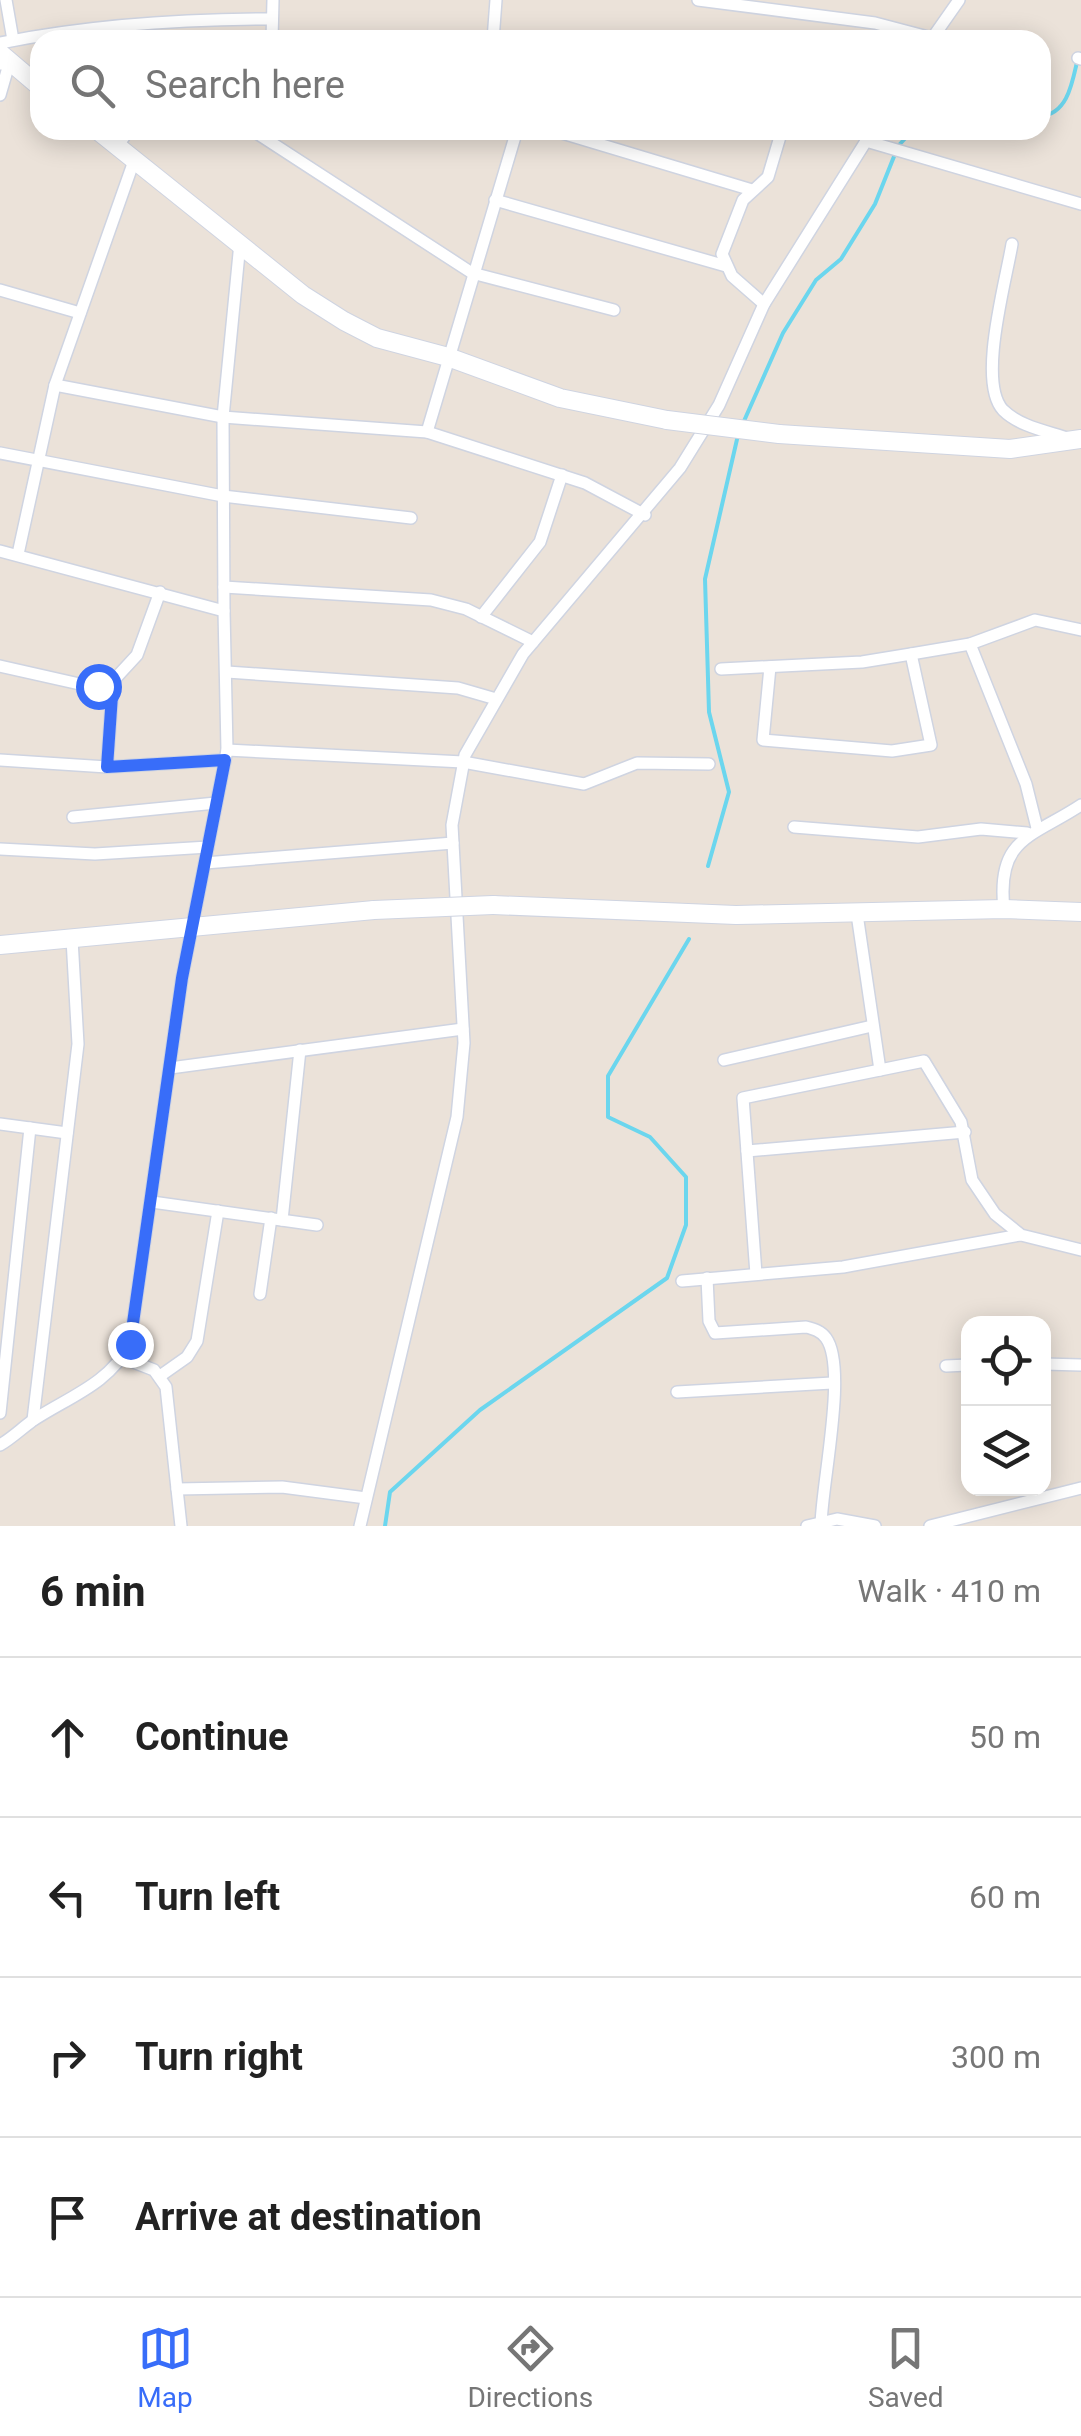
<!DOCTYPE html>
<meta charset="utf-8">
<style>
body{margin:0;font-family:Roboto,sans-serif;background:#f6f6f6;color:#222}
.controls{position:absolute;right:30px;bottom:30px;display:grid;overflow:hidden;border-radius:20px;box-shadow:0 5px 25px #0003}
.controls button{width:90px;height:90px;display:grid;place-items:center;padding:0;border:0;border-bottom:2px solid #e0e0e0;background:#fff;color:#222;font:50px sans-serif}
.stop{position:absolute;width:30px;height:30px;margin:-22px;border:8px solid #386df9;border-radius:50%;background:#fff}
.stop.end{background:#386df9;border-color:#fff;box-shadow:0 2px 10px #0008}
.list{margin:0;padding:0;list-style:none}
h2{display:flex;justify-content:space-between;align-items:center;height:130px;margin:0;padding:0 40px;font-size:42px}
h2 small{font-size:32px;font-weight:400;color:#767676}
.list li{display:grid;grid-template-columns:65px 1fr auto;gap:30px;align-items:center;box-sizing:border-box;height:160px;padding:0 40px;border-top:2px solid #e0e0e0}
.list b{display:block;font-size:38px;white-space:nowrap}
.list em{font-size:32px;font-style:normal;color:#767676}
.icon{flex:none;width:55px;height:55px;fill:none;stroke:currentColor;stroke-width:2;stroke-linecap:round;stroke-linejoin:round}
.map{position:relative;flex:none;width:1081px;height:1526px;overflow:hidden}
.search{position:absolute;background:#fff;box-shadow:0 5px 25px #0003;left:30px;right:30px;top:30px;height:110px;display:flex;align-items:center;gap:25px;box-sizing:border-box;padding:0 35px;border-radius:30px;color:#767676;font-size:38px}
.sheet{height:770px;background:#fff}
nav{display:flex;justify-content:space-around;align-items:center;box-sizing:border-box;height:140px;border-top:2px solid #e0e0e0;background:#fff;font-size:28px;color:#767676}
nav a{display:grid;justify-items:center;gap:5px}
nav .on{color:#386df9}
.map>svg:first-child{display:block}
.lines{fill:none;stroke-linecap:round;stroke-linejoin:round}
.stream{stroke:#6bd6ee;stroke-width:4}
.street-casing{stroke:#cfd4e1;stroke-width:14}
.secondary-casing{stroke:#cfd4e1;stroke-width:20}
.street{stroke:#fff;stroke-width:11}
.secondary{stroke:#fff;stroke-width:18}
.secondary-bridge-casing{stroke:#cfd4e1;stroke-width:20;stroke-linecap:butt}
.secondary-bridge{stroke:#fff;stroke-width:18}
.route{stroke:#386df9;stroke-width:12}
</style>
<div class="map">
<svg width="1081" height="1526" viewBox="0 0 1081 1526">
<rect width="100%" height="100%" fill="#ebe2d9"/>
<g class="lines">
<g class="stream">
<path d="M 1041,116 C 1067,114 1072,84 1077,62"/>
<polyline points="899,145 913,130"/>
<polyline points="744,421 783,333 816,280 841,259 875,204 895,154"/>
<polyline points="708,866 729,792 709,712 705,579 738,435"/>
<polyline points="385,1526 390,1492 480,1410 667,1278 686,1225 686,1177 650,1137 608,1117 608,1076 689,939"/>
</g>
<g class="street-casing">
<g id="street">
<polyline points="6,0 13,40"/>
<polyline points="698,0 875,23 932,38"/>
<polyline points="272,38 290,40"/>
<polyline points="272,40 273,0"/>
<polyline points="493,40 496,0"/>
<polyline points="931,40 959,0"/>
<path d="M 0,43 C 91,25 180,19 272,19"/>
<polyline points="1078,58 1081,59"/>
<polyline points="0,95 9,64 1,64"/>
<polyline points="252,130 472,273 614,310"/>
<polyline points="552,130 752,190"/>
<polyline points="866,141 1081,204"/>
<polyline points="118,145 129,130"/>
<polyline points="495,200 726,266"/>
<path d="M 1012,244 C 1006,281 977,382 1003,410 C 1019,426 1046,431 1067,438"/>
<polyline points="0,290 80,313"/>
<polyline points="764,304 732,276 722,254 743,200 768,177 782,130"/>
<polyline points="55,385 223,417 427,432 585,483 645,515"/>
<polyline points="427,432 517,130"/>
<polyline points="0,453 223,496 411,518"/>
<path d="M 0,551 L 224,611 L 227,750 L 182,978 L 130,1344 C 108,1385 68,1397 32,1421 C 21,1429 12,1438 0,1445"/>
<polyline points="18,554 55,385 135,158"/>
<polyline points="224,587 431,600 466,609 533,642"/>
<polyline points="224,611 223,417 240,243"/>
<polyline points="481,617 540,542 562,475"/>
<polyline points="970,644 1026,784 1037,828"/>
<polyline points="0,666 84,685 113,681 137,655 160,592"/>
<polyline points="770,667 763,740 892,751 931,745 911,654"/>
<polyline points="721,669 862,662 911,654 970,644 1035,620 1081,630"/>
<polyline points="227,672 458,688 496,699"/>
<polyline points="227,750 463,762 584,784 637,763 709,764"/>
<polyline points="0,760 107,767 225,760"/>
<polyline points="107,767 113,681"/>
<polyline points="73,817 216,803"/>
<polyline points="794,827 918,837 981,829 1027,833"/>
<polyline points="0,849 95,854 208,847"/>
<polyline points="205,863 453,843"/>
<path d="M 1004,909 C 996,837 1033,837 1081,805"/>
<polyline points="857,914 880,1070"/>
<polyline points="724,1060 872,1026"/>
<polyline points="170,1068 463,1029"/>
<polyline points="0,1124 67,1133"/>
<polyline points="747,1151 965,1132"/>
<polyline points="152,1202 317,1225"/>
<polyline points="282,1220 300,1050"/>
<polyline points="756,1274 743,1098 924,1061 961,1122 972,1180 995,1214 1021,1235 1081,1250"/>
<path d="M 707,1278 L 709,1321 L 715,1333 L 806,1327 C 814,1329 821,1331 826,1338 C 848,1368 821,1487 821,1526"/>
<polyline points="682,1281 843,1267 1020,1235"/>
<polyline points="260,1294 271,1218"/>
<polyline points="123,1358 154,1370 166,1387 181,1526"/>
<polyline points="1044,1364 1081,1365"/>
<polyline points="946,1366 968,1365"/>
<polyline points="160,1376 187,1357 197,1341 218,1211"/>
<polyline points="677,1392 832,1383"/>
<polyline points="0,1413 30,1128"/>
<polyline points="33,1420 78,1044 72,939"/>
<polyline points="177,1489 282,1487 366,1498"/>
<polyline points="360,1526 457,1117 464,1043 452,825 465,755 523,654 680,468 719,405 764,304 873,130"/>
<polyline points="807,1526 837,1519 875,1526"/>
<polyline points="930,1526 1081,1488"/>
</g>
</g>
<g class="secondary-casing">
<g id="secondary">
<polyline points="0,53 40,87"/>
<polyline points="97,130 303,295 344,321 377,338 448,357 560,398 667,420"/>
<polyline points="779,434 1010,449 1081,439"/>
<polyline points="493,905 736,915 1004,909 1081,912"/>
<polyline points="0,945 374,910"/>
</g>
</g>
<use href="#street" class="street"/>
<use href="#secondary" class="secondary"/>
<g class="secondary-bridge-casing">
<g id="secondary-bridge">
<polyline points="667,420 779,434"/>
<polyline points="374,910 493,905"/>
</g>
</g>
<use href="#secondary-bridge" class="secondary-bridge"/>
</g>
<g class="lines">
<polyline class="route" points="98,686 113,681 107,767 225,760 182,978 130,1344"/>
</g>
</svg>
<div class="controls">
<button><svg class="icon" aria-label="locate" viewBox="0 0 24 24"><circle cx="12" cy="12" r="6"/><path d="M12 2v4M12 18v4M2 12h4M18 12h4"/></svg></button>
<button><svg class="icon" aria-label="layers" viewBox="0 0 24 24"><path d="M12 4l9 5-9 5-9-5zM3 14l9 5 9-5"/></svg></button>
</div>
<div class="stop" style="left:98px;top:686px"></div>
<div class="stop end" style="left:130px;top:1344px"></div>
<div class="search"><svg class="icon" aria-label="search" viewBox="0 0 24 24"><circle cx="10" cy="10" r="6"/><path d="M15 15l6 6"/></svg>Search here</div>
</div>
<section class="sheet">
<h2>6 min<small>Walk · 410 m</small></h2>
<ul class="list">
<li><svg class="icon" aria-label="ahead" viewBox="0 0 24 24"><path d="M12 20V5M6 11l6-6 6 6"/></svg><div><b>Continue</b></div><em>50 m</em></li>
<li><svg class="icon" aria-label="left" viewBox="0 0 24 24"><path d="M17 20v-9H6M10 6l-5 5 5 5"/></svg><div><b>Turn left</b></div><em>60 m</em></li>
<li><svg class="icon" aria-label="right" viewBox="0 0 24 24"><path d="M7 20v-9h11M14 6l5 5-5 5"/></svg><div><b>Turn right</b></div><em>300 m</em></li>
<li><svg class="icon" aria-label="arrive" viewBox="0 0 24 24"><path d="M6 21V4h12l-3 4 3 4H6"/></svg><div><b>Arrive at destination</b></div></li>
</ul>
</section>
<nav>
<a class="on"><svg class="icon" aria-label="map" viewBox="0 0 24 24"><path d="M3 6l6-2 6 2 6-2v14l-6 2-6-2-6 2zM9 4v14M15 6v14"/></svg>Map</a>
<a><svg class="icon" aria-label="directions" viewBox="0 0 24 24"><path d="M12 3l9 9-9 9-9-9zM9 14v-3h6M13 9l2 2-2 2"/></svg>Directions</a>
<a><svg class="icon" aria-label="saved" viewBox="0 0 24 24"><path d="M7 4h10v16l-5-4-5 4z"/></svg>Saved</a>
</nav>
